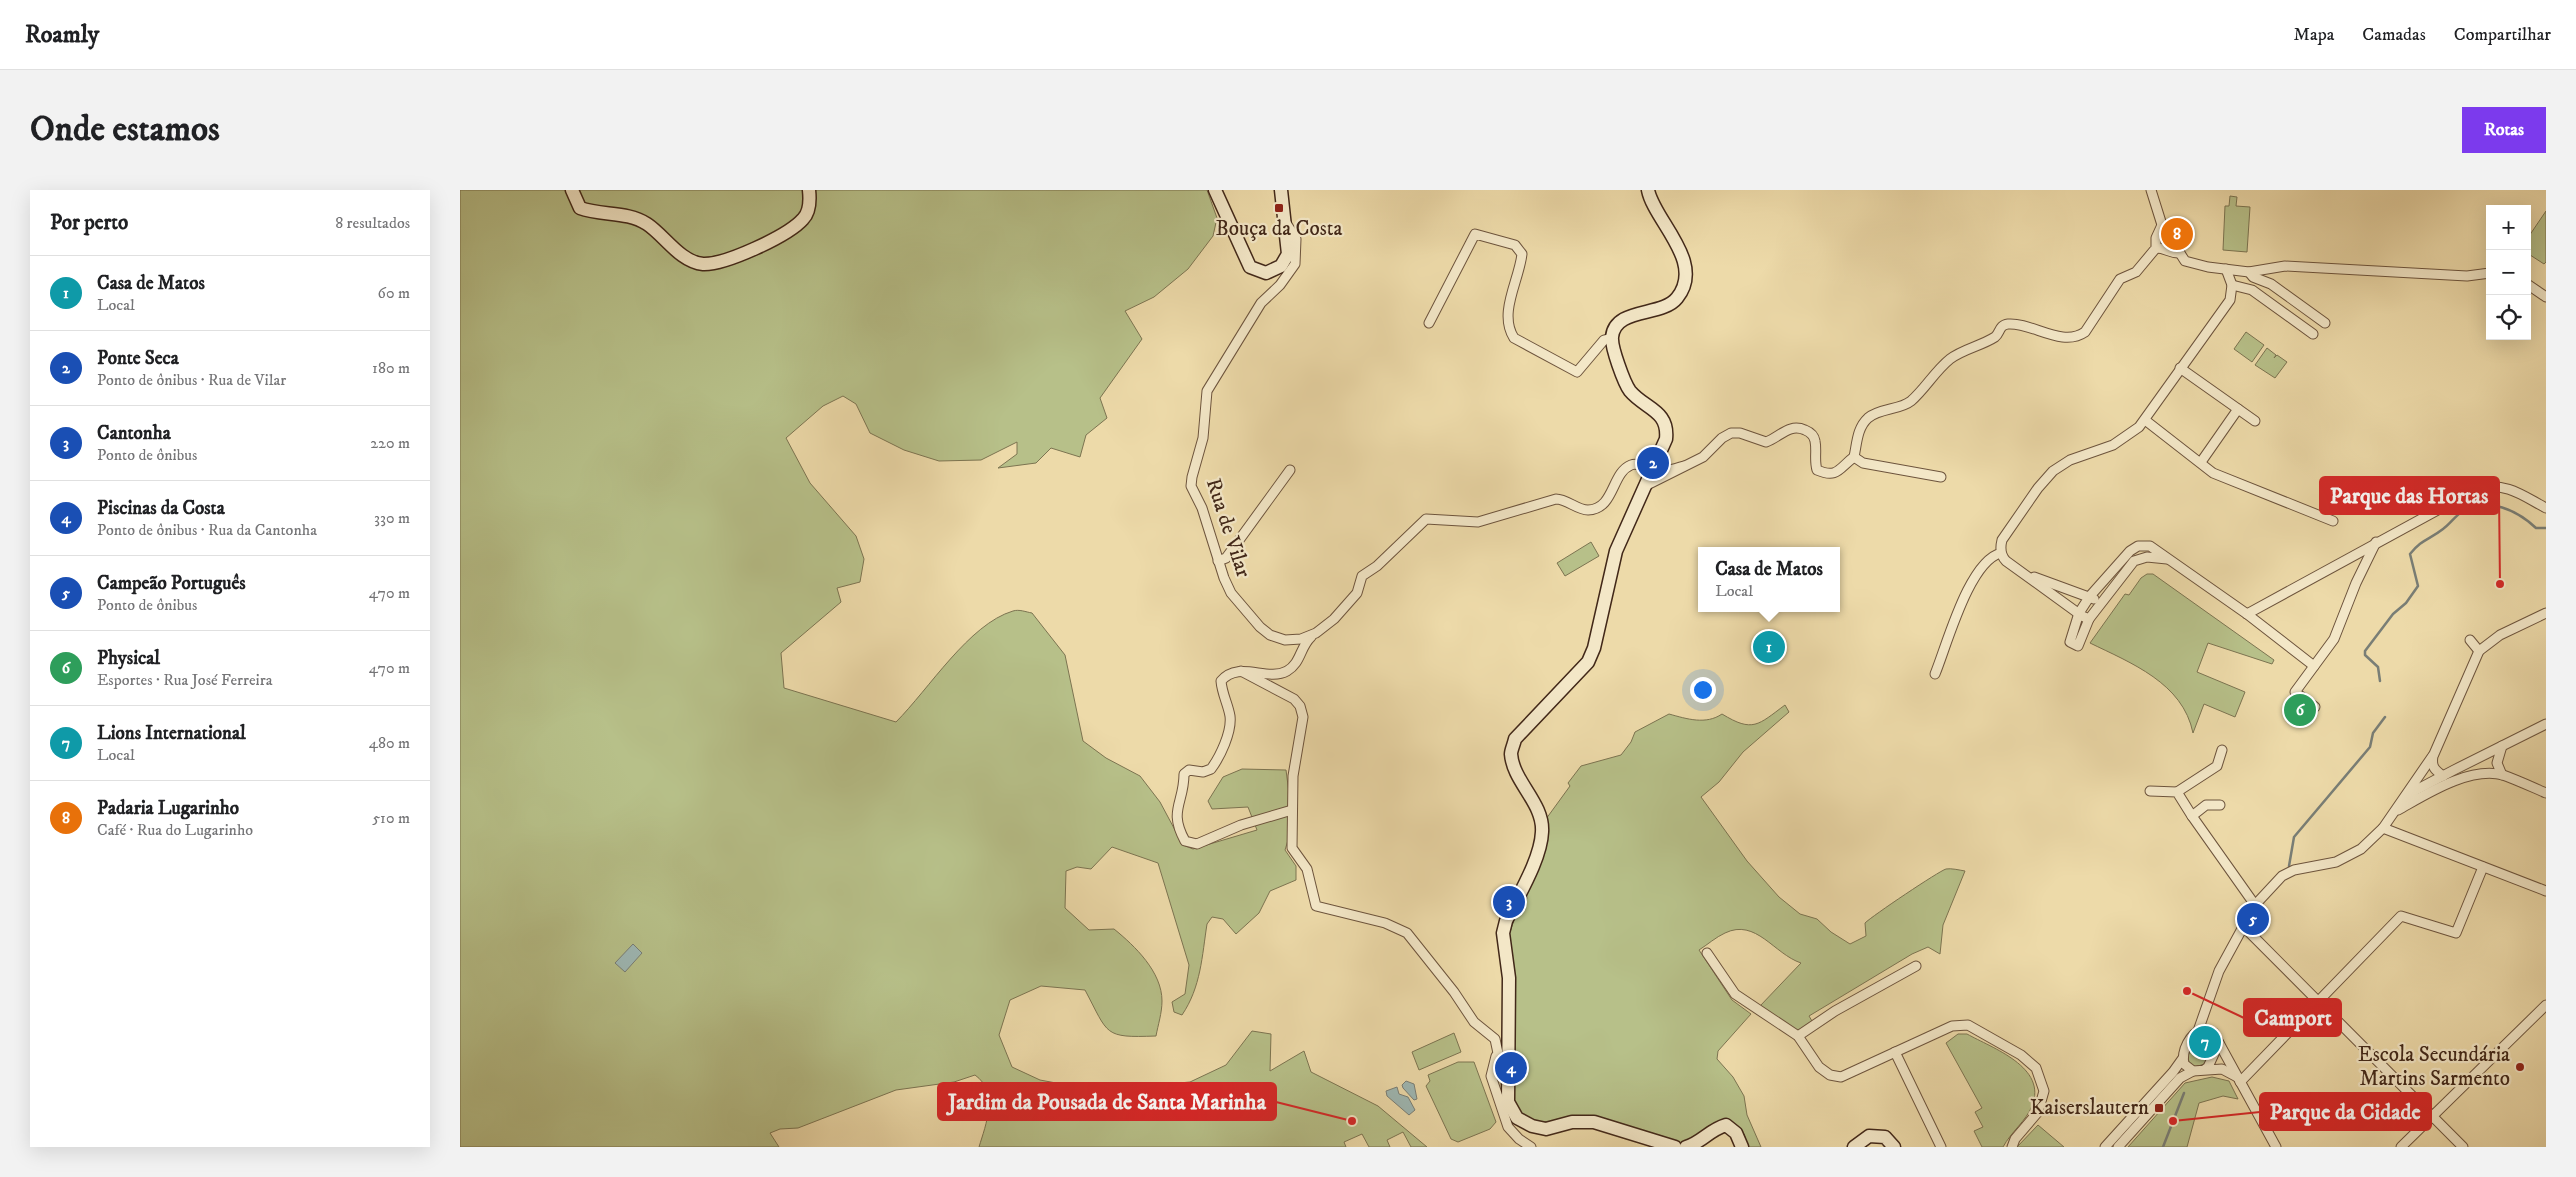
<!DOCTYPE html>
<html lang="pt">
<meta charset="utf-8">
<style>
body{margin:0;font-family:"IM FELL DW Pica",serif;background:#f2f2f2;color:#202124}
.controls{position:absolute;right:15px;top:15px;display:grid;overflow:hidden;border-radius:0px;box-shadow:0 5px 20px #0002}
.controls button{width:45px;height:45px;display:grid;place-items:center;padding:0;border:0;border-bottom:1px solid #e0e0e0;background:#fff;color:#202124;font:25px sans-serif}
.you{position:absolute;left:1242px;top:499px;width:18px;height:18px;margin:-12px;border:4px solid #fff;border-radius:50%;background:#1a73e8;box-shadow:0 0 0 8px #1a73e833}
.badge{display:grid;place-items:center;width:32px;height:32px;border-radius:50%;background:#7c3aed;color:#fff;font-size:16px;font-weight:700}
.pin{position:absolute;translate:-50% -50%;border:2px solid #fff;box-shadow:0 1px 5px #0006}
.popup{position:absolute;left:1238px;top:357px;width:142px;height:65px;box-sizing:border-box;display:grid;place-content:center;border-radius:0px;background:#fff;filter:drop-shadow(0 1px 4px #0005);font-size:16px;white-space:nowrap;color:#757577}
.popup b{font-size:19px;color:#202124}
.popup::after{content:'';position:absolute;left:50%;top:100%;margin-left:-10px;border:10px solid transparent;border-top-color:#fff}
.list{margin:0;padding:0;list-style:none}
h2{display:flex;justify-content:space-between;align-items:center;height:65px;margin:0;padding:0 20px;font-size:21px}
h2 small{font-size:16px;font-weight:400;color:#757577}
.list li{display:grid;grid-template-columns:32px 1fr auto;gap:15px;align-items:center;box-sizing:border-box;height:75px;padding:0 20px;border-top:1px solid #e0e0e0}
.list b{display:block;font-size:19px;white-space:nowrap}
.list p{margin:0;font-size:16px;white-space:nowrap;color:#757577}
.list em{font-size:16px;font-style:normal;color:#757577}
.icon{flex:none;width:28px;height:28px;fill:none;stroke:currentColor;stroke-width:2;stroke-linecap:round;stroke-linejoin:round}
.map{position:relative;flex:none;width:2086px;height:957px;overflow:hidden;border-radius:0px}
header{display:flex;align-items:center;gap:30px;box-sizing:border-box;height:70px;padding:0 25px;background:#fff;border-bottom:1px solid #e0e0e0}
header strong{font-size:24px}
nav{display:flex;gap:28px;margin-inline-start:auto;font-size:18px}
.intro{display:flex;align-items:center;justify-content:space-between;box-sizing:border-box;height:120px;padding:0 30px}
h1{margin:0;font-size:35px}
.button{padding:12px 22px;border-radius:0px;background:#7c3aed;color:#fff;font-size:18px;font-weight:700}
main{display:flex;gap:30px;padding:0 30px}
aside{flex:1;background:#fff;border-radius:0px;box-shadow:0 5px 20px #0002}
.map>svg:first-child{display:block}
.green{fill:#b7c089;stroke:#7c7451}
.water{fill:#9eb8b4;stroke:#797e76}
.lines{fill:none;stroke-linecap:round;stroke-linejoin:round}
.stream{stroke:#797e76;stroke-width:2.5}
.street-casing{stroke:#6d543d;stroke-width:11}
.secondary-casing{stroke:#422819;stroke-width:15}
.street{stroke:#f3e7c7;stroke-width:9}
.secondary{stroke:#f3e7c7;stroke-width:12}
.poi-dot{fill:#8f2418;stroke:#f3e7c7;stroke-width:2}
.labels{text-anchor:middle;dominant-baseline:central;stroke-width:4.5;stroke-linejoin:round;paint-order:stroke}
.poi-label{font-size:21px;fill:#422819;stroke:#f3e7c7;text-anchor:end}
.street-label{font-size:21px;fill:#422819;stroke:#f3e7c7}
.leader{fill:none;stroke:#d62828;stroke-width:2}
.callout-dot{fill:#d62828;stroke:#f3e7c7;stroke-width:2}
.callout{fill:#d62828;stroke:#d62828;stroke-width:2}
.callout-label{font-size:22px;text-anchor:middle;font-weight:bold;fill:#fff}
</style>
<header>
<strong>Roamly</strong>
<nav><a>Mapa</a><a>Camadas</a><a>Compartilhar</a></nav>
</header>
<div class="intro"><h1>Onde estamos</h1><a class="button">Rotas</a></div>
<main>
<aside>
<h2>Por perto<small>8 resultados</small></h2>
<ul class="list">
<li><span class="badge" style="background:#0f9aa8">1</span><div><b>Casa de Matos</b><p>Local</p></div><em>60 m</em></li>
<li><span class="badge" style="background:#1a4fb4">2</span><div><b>Ponte Seca</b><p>Ponto de ônibus · Rua de Vilar</p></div><em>180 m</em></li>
<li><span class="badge" style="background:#1a4fb4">3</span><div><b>Cantonha</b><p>Ponto de ônibus</p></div><em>220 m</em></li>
<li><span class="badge" style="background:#1a4fb4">4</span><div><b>Piscinas da Costa</b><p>Ponto de ônibus · Rua da Cantonha</p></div><em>330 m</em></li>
<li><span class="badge" style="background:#1a4fb4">5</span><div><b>Campeão Português</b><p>Ponto de ônibus</p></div><em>470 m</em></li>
<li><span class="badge" style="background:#2e9e5b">6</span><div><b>Physical</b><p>Esportes · Rua José Ferreira</p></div><em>470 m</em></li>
<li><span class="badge" style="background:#0f9aa8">7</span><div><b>Lions International</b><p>Local</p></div><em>480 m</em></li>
<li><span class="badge" style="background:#e8710a">8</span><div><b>Padaria Lugarinho</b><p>Café · Rua do Lugarinho</p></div><em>510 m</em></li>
</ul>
</aside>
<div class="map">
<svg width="2086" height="957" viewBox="0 0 2086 957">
<rect width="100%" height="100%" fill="#eddaa9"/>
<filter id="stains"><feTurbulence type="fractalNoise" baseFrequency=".004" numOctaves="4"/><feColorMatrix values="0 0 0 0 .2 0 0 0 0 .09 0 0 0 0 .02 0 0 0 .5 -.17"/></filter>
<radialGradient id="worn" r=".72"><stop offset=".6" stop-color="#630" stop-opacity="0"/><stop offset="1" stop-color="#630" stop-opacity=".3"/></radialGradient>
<g class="green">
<path d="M 0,0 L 747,0 L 757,28 L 753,46 L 728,79 L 694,107 L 665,121 L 682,149 L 640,208 L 647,228 L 626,245 L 620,267 L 591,258 L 576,273 L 538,278 L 557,264 L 557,252 L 521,270 L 479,271 L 444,260 L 410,243 L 396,214 L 383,206 L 363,216 L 326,248 L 350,293 L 396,346 L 404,369 L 400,392 L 377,398 L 381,412 L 321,463 L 324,498 L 436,532 C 469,499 509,434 553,421 C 559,419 566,422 572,423 L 605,465 L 623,551 L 646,568 L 680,586 L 700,612 L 723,655 L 733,659 L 797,640 L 788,617 L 752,619 L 748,611 L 763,587 L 782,579 L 826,580 L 833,634 L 825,660 L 836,676 L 836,690 L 810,701 L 799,723 L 776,744 L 763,729 L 752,727 L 747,734 C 742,766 741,797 722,825 L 714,822 L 712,812 L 725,804 L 729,775 L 698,673 L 652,657 L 631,679 L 617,677 L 606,681 L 605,718 L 629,740 L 654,739 C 675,756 702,782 702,811 C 702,823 698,835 696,846 C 643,848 649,845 625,800 L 581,796 L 550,810 L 539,845 L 552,877 L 580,890 L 596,893 L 617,919 L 636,915 L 663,898 L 730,892 L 766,875 L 792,841 L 811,844 L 810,881 L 844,861 L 851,882 L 918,916 L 967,957 L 951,957 L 943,942 L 927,950 L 930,957 L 909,957 L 902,944 L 884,952 L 886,957 L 519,957 C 526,934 539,902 515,885 L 494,892 L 436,900 L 338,938 L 320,939 L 310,943 L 319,957 L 0,957 Z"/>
<polygon points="1770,6 1777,7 1776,16 1790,17 1787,62 1763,60 1765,16 1769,16"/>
<polygon points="2086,21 2086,72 2084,74 2067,63 2067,49"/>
<polygon points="1786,142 1804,155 1792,172 1774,159"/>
<polygon points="1807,158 1816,165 1814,168 1817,165 1827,172 1815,188 1795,175"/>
<polygon points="1131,352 1139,366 1105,386 1097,373"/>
<path d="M 1687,384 L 1693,384 L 1814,470 L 1812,474 L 1748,453 L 1737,482 L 1785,502 L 1775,527 L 1744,514 L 1733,543 C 1723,493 1671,473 1630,453 L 1665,404 L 1669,405 L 1681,388 Z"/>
<path d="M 1325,515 L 1329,522 L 1283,562 L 1259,592 L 1241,607 L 1287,671 L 1319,707 L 1340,724 L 1357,729 L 1371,742 L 1390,754 L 1406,746 L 1405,733 C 1412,726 1479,681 1486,679 C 1491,678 1499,680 1505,681 L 1483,735 L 1480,764 L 1468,757 L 1452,764 L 1349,826 L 1352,831 L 1337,841 L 1300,816 L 1341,773 C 1314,764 1296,728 1265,743 C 1256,747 1247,755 1239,760 L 1272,810 L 1291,824 L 1258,861 L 1257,869 L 1273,887 L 1284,906 L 1287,925 L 1301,957 L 1288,957 L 1284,944 L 1274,934 L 1248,936 L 1238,948 L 1221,953 L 1147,932 L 1091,934 L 1067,931 L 1054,916 L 1048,748 L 1058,718 L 1064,715 L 1067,708 L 1066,702 L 1086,629 L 1110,596 L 1108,593 L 1121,576 L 1161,565 L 1171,552 L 1175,542 L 1209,524 C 1227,529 1246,535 1262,524 C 1293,543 1298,535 1325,515 Z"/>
<polygon points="994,843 1001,862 959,880 952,862"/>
<path d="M 1498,844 L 1507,844 C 1532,858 1588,877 1572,916 C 1566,931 1551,942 1543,957 L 1522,957 L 1514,941 L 1523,937 L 1515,922 L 1522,918 L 1486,853 Z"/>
<polygon points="1743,846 1750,848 1754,855 1745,874 1734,877 1729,873 1728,866 1734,850"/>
<polygon points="998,872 1014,872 1036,932 1030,939 998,952 991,949 966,896 970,891 968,885"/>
<polygon points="1752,887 1769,891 1778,909 1763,906 1739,913 1727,957 1668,957 1725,893"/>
<polygon points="1578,935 1604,957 1557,957"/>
</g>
<g class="water">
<polygon points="173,754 182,763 165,782 155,773"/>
<polygon points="946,891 954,894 957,909 954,910 943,898 942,895"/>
<polygon points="937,897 939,904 948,907 955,920 949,925 927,906 926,901"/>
</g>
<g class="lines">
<g class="stream">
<path d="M 1920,491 L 1918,477 L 1905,465 L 1905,461 L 1933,424 L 1946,413 L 1958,396 L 1950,364 C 1962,349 1969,350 1983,339 C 1990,334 1995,326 2003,321 C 2029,307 2057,320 2076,338 L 2086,338"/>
<polyline points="1829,676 1834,647 1910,557 1913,543 1925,527"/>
<polyline points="1703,957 1724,903"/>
</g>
<g class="street-casing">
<g id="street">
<polyline points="1691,0 1702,35 1725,71 1748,77 1789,82 1825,76 2007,86 2030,83"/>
<path d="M 826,33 L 836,49 L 835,74 L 820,95 L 801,113 L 747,201 L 743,248 L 732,287 L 731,296 L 742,318 L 764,388 L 771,403 L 800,437 L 810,445 L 825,450 L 841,449 L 856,443 L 874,429 L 897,403 L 902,386 L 917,376 L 966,329 L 1018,332 L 1096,309 C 1107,309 1117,320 1128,320 C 1155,319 1151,283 1171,275 C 1179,272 1186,279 1193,280 C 1204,282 1214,279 1224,276"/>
<path d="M 1696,58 C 1706,58 1711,64 1720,63"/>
<polyline points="1789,82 1793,87 1811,94 1865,133"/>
<polyline points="2067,94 2086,107"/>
<polyline points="1772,95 1792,100 1853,144"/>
<path d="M 969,133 L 1015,44 L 1055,55 L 1062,64 C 1059,91 1038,123 1054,148 L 1117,182 L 1144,150 L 1152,148"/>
<polyline points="1720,178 1795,231"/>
<polyline points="1685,230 1753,283 1873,331"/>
<path d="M 1394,267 C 1397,253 1397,238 1408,228 C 1420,218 1440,220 1451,211 C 1465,199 1475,181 1490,169 C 1503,159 1521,156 1535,147 C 1540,143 1539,135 1548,134 C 1572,132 1602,158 1625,142 L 1660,89 L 1676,82 L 1696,58 L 1696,48 L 1702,35"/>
<polyline points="1394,267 1403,273 1481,287"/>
<polyline points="1741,272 1778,219"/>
<path d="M 1187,295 L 1243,267 L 1262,248 L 1271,243 L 1280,243 L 1306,252 C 1320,247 1329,233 1345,240 C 1350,242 1354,245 1355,251 C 1357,261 1354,270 1357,280 C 1378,289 1379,278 1394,267"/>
<path d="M 1707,369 L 1687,367 L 1674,371 L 1629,429 L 1622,426 L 1546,371 C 1540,365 1540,358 1542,350 L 1578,298 L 1593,281 L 1610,270 L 1653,255 L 1679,237 L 1770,110 L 1772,95 L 1766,79"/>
<polyline points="758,371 766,368 830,280"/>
<polyline points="1574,387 1634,409"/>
<path d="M 1787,424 L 2018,298 C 2048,293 2060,304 2086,318"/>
<polyline points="1629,429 1618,456 1610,452 1619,423 1630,406 1670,361 1678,356 1690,356 1787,424 1854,476"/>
<polyline points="2010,450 2019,461"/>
<polyline points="781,481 834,509 840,516 843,527 833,586 832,658 847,679 856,716 925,733 947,743 994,802 1014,832 1035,849 1042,882 1047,885"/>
<path d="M 1475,484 C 1487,455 1509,371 1541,363"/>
<polyline points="1855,517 1835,502 1874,449 1896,393 1916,352"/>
<polyline points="2042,556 2037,573 2042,585"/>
<path d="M 1973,566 C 1971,577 1975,580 1983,586"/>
<polyline points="1690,601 1717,602 1732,626"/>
<polyline points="1717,602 1757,576 1762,560"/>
<polyline points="1949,607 1956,600 1994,580 2086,534"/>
<polyline points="1760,615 1746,615 1732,626 1795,715"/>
<path d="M 832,620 L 781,635 L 737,654 L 725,651 C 708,620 724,614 724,584 L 729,580 L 743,582 L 751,579 C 760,567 772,542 770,526 C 768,514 762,504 761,491 C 779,470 807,492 827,481 C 841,473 840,457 851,447"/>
<path d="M 1938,620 C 1965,605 2009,576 2043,585 C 2057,590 2072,597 2086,603"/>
<polyline points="1923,638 2086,701"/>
<polyline points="1783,736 2003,957"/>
<polyline points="1247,763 1275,804 1338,846 1359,877 1370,885 1381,887 1492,836 1508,835 1561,865 1576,878 1584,901 1578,922 1555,949 1552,957"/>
<polyline points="1738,841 1759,781 1795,715 1822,686 1834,680 1876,672 1901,659 1923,638 1974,564 2019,461 2040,445 2086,423"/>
<polyline points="1338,846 1375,821 1456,776"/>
<polyline points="1759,853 1816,957"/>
<polyline points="1435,862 1481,957"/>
<polyline points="1036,866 1031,886 1048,937 1059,949 1071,957"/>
<path d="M 1744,880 L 1748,877 L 1759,853 L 1754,843 L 1743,839 C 1730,843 1721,861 1724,874 L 1733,881 L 1762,879 L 1777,887"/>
<polyline points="1780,892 1941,726 1996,743 2023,677"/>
<polyline points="1645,957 1713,882 1723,868"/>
<polyline points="1658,957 1720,888 1733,881"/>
<polyline points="1941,957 2086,815"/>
</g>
</g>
<g class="secondary-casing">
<g id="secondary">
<path d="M 112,0 L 120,18 C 142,26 167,21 187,34 C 204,45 220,72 243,74 C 265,75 328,46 343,29 C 350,22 350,9 349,0"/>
<polyline points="755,0 790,77 806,83 821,76 828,64 821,0"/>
<path d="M 1188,0 C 1194,31 1246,72 1217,108 C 1202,127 1155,117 1152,147 C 1151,157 1164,193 1170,201 C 1185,219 1209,220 1206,249 L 1156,361 L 1134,458 L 1128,472 L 1055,549 C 1054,554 1051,560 1051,564 C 1053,592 1084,613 1082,642 C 1081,669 1058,706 1046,731 L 1043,743 L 1049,788 L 1048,912 L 1057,928 L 1072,936 L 1086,939 L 1112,932 L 1134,932 L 1215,957"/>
<path d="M 1226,957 C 1241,953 1249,940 1266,935 L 1276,943 L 1282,957"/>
<polyline points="1394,957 1409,946 1425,947 1434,957"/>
</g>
</g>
<use href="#street" class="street"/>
<use href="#secondary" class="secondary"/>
</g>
<g class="poi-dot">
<rect x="814" y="13" width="10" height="10" rx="2.5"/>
<circle cx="2060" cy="877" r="5"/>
<rect x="1694" y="913" width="10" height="10" rx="2.5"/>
</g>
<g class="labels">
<g class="poi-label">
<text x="819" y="39" text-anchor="middle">Bouça da Costa</text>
<text x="2050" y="865">Escola Secundária<tspan x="2050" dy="24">Martins Sarmento</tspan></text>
<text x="1689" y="918">Kaiserslautern</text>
</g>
<g class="street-label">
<text transform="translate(768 338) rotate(72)">Rua de Vilar</text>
</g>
</g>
<path class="leader" d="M2040 394L2039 305M1727 801L1784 828M892 931L816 912M1713 931L1800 922"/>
<g class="callout-dot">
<circle cx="2040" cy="394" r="5"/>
<circle cx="1727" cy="801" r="5"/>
<circle cx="892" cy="931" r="5"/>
<circle cx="1713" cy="931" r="5"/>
</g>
<g class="callout">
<rect x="1860" y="287" width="179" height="37" rx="5"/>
<rect x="1784" y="809" width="97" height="37" rx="5"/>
<rect x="478" y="893" width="338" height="37" rx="5"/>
<rect x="1800" y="903" width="171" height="37" rx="5"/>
</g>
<g class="callout-label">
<text x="1949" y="313">Parque das Hortas</text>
<text x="1833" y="835">Camport</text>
<text x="647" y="919">Jardim da Pousada de Santa Marinha</text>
<text x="1885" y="929">Parque da Cidade</text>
</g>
<rect width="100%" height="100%" filter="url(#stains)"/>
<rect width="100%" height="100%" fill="url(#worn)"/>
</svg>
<div class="controls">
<button>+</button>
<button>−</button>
<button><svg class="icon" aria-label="locate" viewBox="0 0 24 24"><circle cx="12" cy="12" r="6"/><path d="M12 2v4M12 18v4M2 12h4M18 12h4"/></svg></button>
</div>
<div class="you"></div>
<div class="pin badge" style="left:1309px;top:457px;background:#0f9aa8">1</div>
<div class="popup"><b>Casa de Matos</b>Local</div>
<div class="pin badge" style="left:1193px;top:273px;background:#1a4fb4">2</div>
<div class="pin badge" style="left:1049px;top:712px;background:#1a4fb4">3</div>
<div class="pin badge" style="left:1051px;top:878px;background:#1a4fb4">4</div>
<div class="pin badge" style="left:1793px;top:729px;background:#1a4fb4">5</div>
<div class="pin badge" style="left:1840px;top:520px;background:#2e9e5b">6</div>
<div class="pin badge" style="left:1745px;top:852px;background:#0f9aa8">7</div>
<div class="pin badge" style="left:1717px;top:44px;background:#e8710a">8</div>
</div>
</main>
